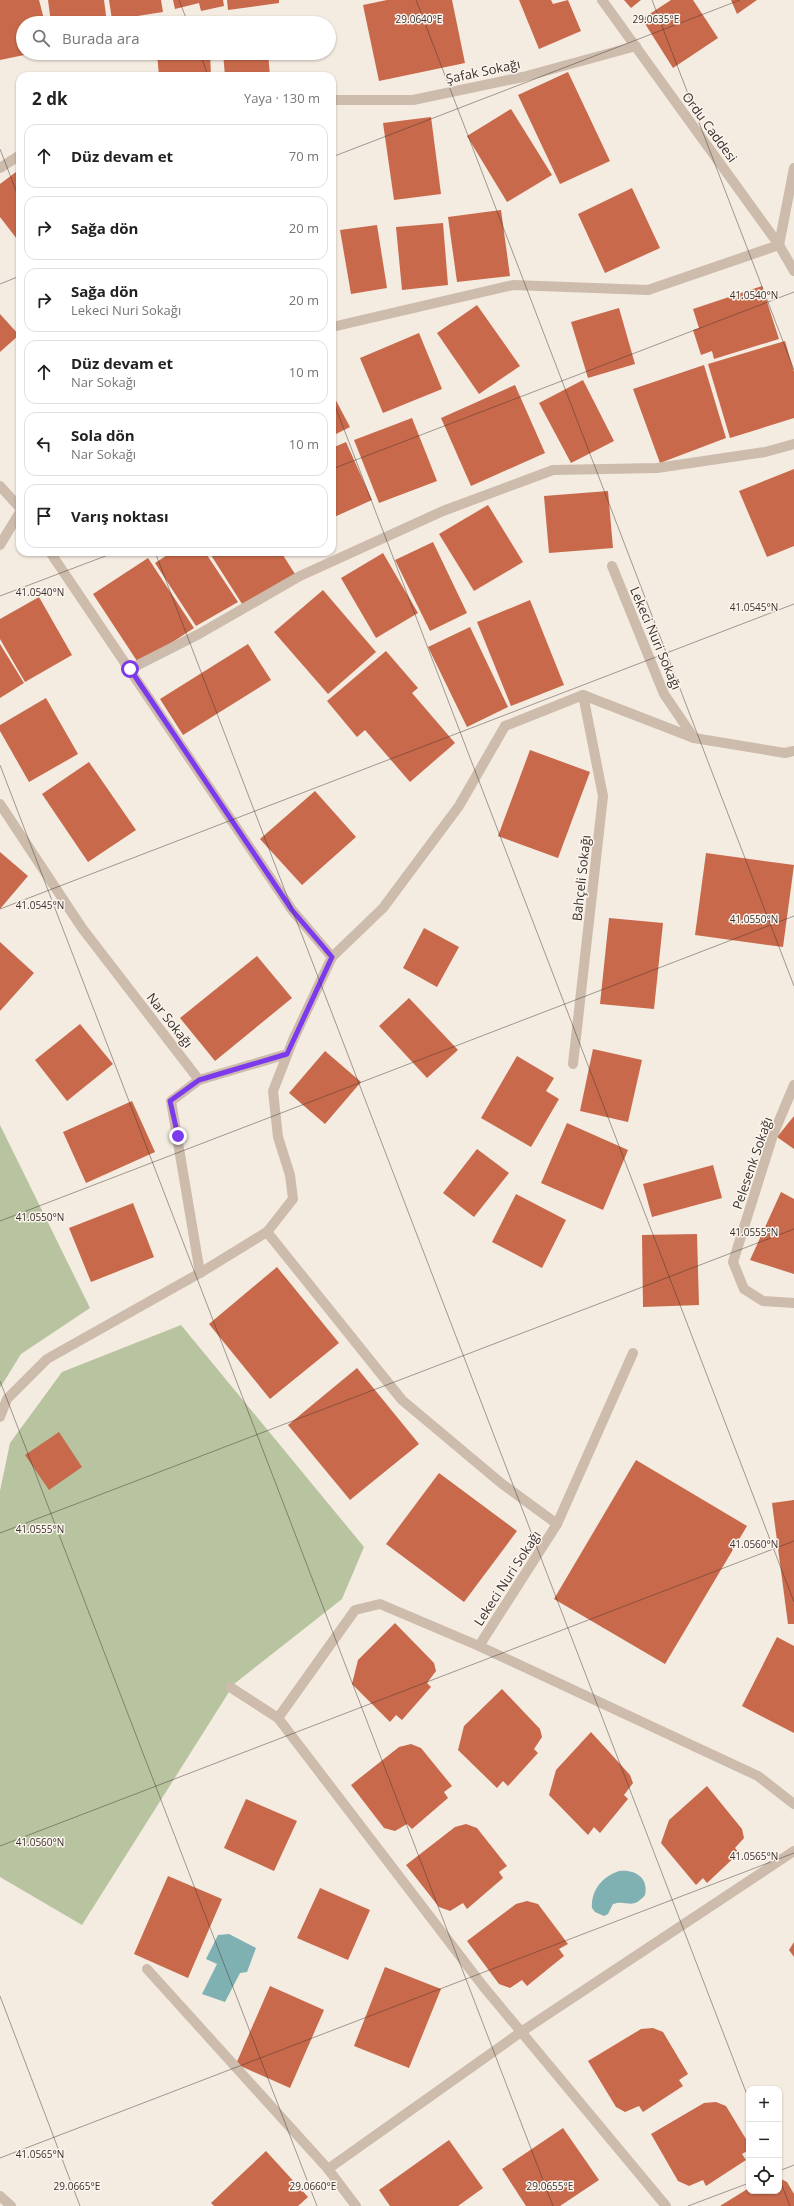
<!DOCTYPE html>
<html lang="tr">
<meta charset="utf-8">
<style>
body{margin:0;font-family:"Open Sans",sans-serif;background:#f6f6f6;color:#222}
.controls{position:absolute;right:12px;bottom:12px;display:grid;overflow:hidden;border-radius:8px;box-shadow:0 1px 3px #0004}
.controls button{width:36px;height:36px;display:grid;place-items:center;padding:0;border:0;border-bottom:1px solid #e0e0e0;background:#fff;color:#222;font:20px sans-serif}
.stop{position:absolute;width:12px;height:12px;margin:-9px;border:3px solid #7c3aed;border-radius:50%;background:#fff}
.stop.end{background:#7c3aed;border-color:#fff;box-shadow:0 1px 4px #0008}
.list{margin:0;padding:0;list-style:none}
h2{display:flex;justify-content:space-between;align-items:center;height:52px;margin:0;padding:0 16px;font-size:17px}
h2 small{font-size:13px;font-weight:400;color:#767676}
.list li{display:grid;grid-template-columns:26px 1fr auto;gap:12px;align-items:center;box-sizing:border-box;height:64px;margin:0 8px 8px;padding:0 8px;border:1px solid #e0e0e0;border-radius:12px}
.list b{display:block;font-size:15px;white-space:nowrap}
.list p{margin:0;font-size:13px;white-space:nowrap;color:#767676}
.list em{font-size:13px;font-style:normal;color:#767676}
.icon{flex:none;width:22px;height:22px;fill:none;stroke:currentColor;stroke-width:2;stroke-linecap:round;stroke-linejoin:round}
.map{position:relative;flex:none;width:794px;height:2206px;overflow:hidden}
.search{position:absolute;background:#fff;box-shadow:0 1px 3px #0004;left:16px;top:16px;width:320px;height:44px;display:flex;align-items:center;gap:10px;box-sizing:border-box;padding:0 14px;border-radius:22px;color:#767676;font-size:15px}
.panel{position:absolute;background:#fff;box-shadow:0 1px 3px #0004;left:16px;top:72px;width:320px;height:484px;border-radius:12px}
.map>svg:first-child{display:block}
.green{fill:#b8c4a0}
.water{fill:#7fb0b2}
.building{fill:#c8694b}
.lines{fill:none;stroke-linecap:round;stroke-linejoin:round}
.minor{stroke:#cdbbac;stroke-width:10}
.route{stroke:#7c3aed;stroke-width:5}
.ticks{fill:none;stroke:#3b302b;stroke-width:1;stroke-opacity:0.45}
.labels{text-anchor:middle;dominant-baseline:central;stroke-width:3;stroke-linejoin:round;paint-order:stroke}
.street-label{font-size:13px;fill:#3b302b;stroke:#fbf5ee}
.ticks-label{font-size:10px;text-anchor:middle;fill:#3b302b;stroke:#fbf5ee;stroke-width:3;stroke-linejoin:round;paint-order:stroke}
</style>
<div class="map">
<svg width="794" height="2206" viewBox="0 0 794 2206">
<rect width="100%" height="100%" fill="#f4ebe1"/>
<g class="green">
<polygon points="0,1125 90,1308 21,1354 0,1388"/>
<polygon points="181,1325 364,1547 342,1599 234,1684 82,1925 0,1877 0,1491 10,1443 62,1372"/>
</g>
<g class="water">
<path d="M 619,1871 C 635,1869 649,1878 645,1895 C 632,1911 627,1899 613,1904 L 608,1914 L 604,1916 L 595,1912 L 592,1908 C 591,1890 602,1877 619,1871 Z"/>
<polygon points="229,1934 256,1948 247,1972 240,1973 225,2002 202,1994 217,1964 206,1959 218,1935"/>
</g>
<g class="building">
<polygon points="0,0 39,0 45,23 23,23 23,53 29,54 0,60"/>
<polygon points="48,0 104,0 107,23 51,23"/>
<polygon points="109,0 161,0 163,12 112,20"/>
<polygon points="173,0 223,0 224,6 201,11 199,3 175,9"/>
<polygon points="227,0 279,0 279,3 228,10"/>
<polygon points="387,0 452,0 465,63 379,81 363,5"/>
<polygon points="519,0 551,0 553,4 568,0 581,31 539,49"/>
<polygon points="624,0 641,0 631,8"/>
<polygon points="671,0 693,0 718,38 673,68 642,19"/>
<polygon points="731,0 757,0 737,14"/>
<polygon points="265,17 266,23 221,23 220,21"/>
<polygon points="157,53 210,53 211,76 159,76"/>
<polygon points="223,53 268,53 270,76 225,76"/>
<polygon points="568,72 610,161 560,184 518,95"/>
<polygon points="511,109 552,175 507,202 467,136"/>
<polygon points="431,117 441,194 394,200 383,123"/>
<polygon points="20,169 20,243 0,217 0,184"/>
<polygon points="632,188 660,248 605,273 578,214"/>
<polygon points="501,210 510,276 457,282 448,217"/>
<polygon points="443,223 448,285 402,290 396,227"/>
<polygon points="377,225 387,288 351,294 340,230"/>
<polygon points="332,279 335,303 332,304"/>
<polygon points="762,286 779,339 714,359 712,351 701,355 693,330 699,328 693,309"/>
<polygon points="477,305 520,366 479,394 437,333"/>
<polygon points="619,308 635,364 588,378 571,322"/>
<polygon points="0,314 19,335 0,352"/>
<polygon points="419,333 442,389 383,413 360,358"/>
<polygon points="785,341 794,372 794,418 730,438 708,364"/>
<polygon points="704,365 726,438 660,463 633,389"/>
<polygon points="583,380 614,441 571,463 539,403"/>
<polygon points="515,385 545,453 471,486 441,418"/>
<polygon points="332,393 350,427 332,436"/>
<polygon points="412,418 437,481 379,503 354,440"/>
<polygon points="346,442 372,500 332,518 332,448"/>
<polygon points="794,469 794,546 767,557 739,491"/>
<polygon points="608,491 613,548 549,553 544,496"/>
<polygon points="488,505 523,562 474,591 439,534"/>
<polygon points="433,542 467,613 430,631 395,560"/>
<polygon points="172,552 205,552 238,602 196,626 155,563"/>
<polygon points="209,552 281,552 295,574 244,607"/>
<polygon points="383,553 418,613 376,638 341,578"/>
<polygon points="148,558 194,628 139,664 93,594"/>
<polygon points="323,590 376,652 328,694 274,632"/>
<polygon points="39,597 72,655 25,682 0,639 0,619"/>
<polygon points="530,600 564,685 511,706 477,622"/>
<polygon points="470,627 508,707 467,727 428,647"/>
<polygon points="0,644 24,683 0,698"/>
<polygon points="248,644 271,680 183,735 160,699"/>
<polygon points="386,651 418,688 412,693 455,743 410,782 365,730 357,737 327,701"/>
<polygon points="46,698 78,754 29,782 0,731 0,725"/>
<polygon points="530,750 590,772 558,858 498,836"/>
<polygon points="89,762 136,830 88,862 42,794"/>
<polygon points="315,791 356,837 302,885 260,839"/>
<polygon points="0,852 28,876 0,909"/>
<polygon points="706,853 794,865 783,947 695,935"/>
<polygon points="609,918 663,923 654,1009 600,1004"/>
<polygon points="424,928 459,947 437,987 403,968"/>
<polygon points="0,942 34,973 0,1011"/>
<polygon points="257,956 292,998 215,1061 180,1018"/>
<polygon points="409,998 458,1050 427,1078 379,1026"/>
<polygon points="80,1024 113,1064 67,1101 35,1060"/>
<polygon points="593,1049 642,1060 628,1122 580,1111"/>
<polygon points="325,1051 361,1082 325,1124 289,1093"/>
<polygon points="517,1056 554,1078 546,1091 559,1099 531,1147 481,1118"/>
<polygon points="132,1101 155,1152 86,1183 63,1132"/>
<polygon points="794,1116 794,1149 777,1137"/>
<polygon points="567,1123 628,1150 603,1210 541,1183"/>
<polygon points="477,1149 509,1173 474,1217 443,1193"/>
<polygon points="713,1165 722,1198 652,1217 643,1184"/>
<polygon points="781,1192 794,1199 794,1274 750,1260"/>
<polygon points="516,1194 566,1220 542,1268 492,1242"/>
<polygon points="133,1203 154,1257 91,1282 69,1228"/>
<polygon points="697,1234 699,1305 643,1307 642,1235"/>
<polygon points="277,1267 339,1343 270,1399 209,1324"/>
<polygon points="357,1368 419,1444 350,1500 288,1425"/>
<polygon points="59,1432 82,1467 49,1490 25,1455"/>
<polygon points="636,1460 747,1526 665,1664 554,1599"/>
<polygon points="439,1473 517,1531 464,1602 386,1544"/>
<polygon points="794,1500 794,1624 788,1624 772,1503"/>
<polygon points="395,1623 434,1663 436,1671 427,1683 431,1687 402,1720 396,1715 390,1722 352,1684 358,1660"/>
<polygon points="777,1637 794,1646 794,1733 742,1706"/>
<polygon points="502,1689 540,1729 542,1737 534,1749 538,1753 508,1786 503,1781 497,1788 458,1750 464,1726"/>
<polygon points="591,1732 630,1775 633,1783 624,1795 628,1799 600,1833 594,1827 588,1835 549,1795 556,1770"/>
<polygon points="411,1744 421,1748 452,1786 444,1792 448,1798 412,1829 407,1824 395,1831 384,1828 351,1785 399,1747"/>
<polygon points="707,1786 742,1829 744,1838 735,1848 739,1853 707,1883 703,1878 696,1885 661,1843 669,1820"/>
<polygon points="246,1799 297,1821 274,1871 224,1848"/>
<polygon points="466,1824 477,1828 507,1866 499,1872 503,1878 467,1909 463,1903 450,1911 439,1907 406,1865 455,1827"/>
<polygon points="168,1876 222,1899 188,1978 134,1954"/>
<polygon points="320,1888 370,1910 348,1960 297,1938"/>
<polygon points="527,1901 538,1904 568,1944 559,1949 564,1956 527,1986 522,1980 510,1988 499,1984 467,1941 516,1904"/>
<polygon points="794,1942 794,1957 789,1950"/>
<polygon points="385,1967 441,1989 409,2068 354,2046"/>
<polygon points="270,1986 324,2010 290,2088 236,2064"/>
<polygon points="653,2028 663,2032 688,2074 679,2080 683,2086 643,2112 639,2106 625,2112 616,2107 588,2061 641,2029"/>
<polygon points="716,2102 726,2106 749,2144 749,2150 742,2154 746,2160 706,2186 703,2180 689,2186 678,2181 651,2134 704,2103"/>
<polygon points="563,2128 599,2180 560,2206 526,2206 502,2169"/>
<polygon points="449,2140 483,2188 458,2206 390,2206 379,2190"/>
<polygon points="266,2151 308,2197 298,2206 214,2206 211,2203"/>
<polygon points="779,2178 787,2182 794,2194 794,2206 720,2206 749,2188 749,2191 779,2191"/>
</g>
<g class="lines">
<g class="minor">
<polyline points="602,0 779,245 794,271"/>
<polyline points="332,100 413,100 523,77 636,46"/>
<polyline points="0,168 20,155"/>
<polyline points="779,245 794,168"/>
<polyline points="332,327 513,285 648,290 779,245"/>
<polyline points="0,486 20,508"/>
<polyline points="0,545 20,512"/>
<polyline points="50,552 292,910 332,957 383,908 459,806 505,726 583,695 694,738 785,753 794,751"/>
<polyline points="612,566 664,694 694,738"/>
<polyline points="130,669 199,634 300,576 443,511 553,470 657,468 765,452 794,444"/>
<polyline points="0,804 82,928 199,1080 171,1101 200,1273"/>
<polyline points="573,1064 603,796 583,695"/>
<polyline points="199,1080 287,1054"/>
<polyline points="794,1085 773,1135 733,1262 744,1289 763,1301 794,1303"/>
<polyline points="267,1232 402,1400 501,1483 557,1524 633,1353"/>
<polyline points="0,1417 7,1399 47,1359 200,1273 267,1232 293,1199 290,1175 278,1137 273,1091 293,1040 332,957"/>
<polyline points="479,1646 557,1524"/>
<polyline points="230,1687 278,1718 355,1610 380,1604 479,1646 758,1776 794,1804"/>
<polyline points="278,1718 483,1986 666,2206"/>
<polyline points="147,1969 328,2169 521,2032 794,1851"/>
<polyline points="328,2169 356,2206"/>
<polyline points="0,2196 11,2206"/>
</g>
</g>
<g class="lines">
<polyline class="route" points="130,669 292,910 332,957 287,1054 199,1080 170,1101 178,1136"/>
</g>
<path class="ticks" d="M 179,0 L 188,23M 416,0 L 794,986M 652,0 L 794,370M 200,53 L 208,76M 0,149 L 20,201M 332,157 L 740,0M 0,284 L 20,276M 332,398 L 794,1602M 332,469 L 794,292M 155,552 L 749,2100M 0,596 L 116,552M 0,765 L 553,2206M 0,909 L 794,604M 0,1221 L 794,916M 0,1381 L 317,2206M 0,1533 L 794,1229M 0,1846 L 794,1541M 0,1996 L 80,2206M 0,2158 L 794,1853M 779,2171 L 794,2165M 779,2178 L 790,2206M 688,2206 L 749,2183"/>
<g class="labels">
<g class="street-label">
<text transform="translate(483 71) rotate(-12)">Şafak Sokağı</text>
<text transform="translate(710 127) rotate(54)">Ordu Caddesi</text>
<text transform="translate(656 638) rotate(67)">Lekeci Nuri Sokağı</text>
<text transform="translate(581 878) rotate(-84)">Bahçeli Sokağı</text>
<text transform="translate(170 1020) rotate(52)">Nar Sokağı</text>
<text transform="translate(752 1163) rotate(-71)">Pelesenk Sokağı</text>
<text transform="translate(507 1578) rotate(-57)">Lekeci Nuri Sokağı</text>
</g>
</g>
<g class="ticks-label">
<text x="419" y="23">29.0640°E</text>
<text x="656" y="23">29.0635°E</text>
<text x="754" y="299">41.0540°N</text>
<text x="40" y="596">41.0540°N</text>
<text x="754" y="611">41.0545°N</text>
<text x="40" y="909">41.0545°N</text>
<text x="754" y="923">41.0550°N</text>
<text x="40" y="1221">41.0550°N</text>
<text x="754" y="1236">41.0555°N</text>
<text x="40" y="1533">41.0555°N</text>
<text x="754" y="1548">41.0560°N</text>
<text x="40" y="1846">41.0560°N</text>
<text x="754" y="1860">41.0565°N</text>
<text x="40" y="2158">41.0565°N</text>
<text x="77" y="2190">29.0665°E</text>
<text x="313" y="2190">29.0660°E</text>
<text x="550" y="2190">29.0655°E</text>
</g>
</svg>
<div class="controls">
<button>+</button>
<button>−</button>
<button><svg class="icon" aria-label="locate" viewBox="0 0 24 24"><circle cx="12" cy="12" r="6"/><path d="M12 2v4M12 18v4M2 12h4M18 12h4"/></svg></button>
</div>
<div class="stop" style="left:130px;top:669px"></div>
<div class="stop end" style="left:178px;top:1136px"></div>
<div class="search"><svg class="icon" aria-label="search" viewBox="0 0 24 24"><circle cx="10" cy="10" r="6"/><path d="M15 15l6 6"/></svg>Burada ara</div>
<section class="panel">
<h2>2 dk<small>Yaya · 130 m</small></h2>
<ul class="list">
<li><svg class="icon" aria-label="ahead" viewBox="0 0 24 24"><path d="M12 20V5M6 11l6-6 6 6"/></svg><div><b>Düz devam et</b></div><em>70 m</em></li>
<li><svg class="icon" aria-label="right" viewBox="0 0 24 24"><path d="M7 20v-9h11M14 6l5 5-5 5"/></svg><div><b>Sağa dön</b></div><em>20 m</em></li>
<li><svg class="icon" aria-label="right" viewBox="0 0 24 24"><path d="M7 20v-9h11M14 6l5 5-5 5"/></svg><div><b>Sağa dön</b><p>Lekeci Nuri Sokağı</p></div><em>20 m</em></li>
<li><svg class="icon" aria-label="ahead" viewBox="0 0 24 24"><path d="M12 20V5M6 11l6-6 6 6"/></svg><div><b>Düz devam et</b><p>Nar Sokağı</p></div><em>10 m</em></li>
<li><svg class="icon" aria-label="left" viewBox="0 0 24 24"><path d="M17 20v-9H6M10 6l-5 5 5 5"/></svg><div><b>Sola dön</b><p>Nar Sokağı</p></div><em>10 m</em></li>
<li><svg class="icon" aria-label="arrive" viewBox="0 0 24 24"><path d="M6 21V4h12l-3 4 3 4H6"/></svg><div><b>Varış noktası</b></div></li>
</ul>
</section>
</div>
